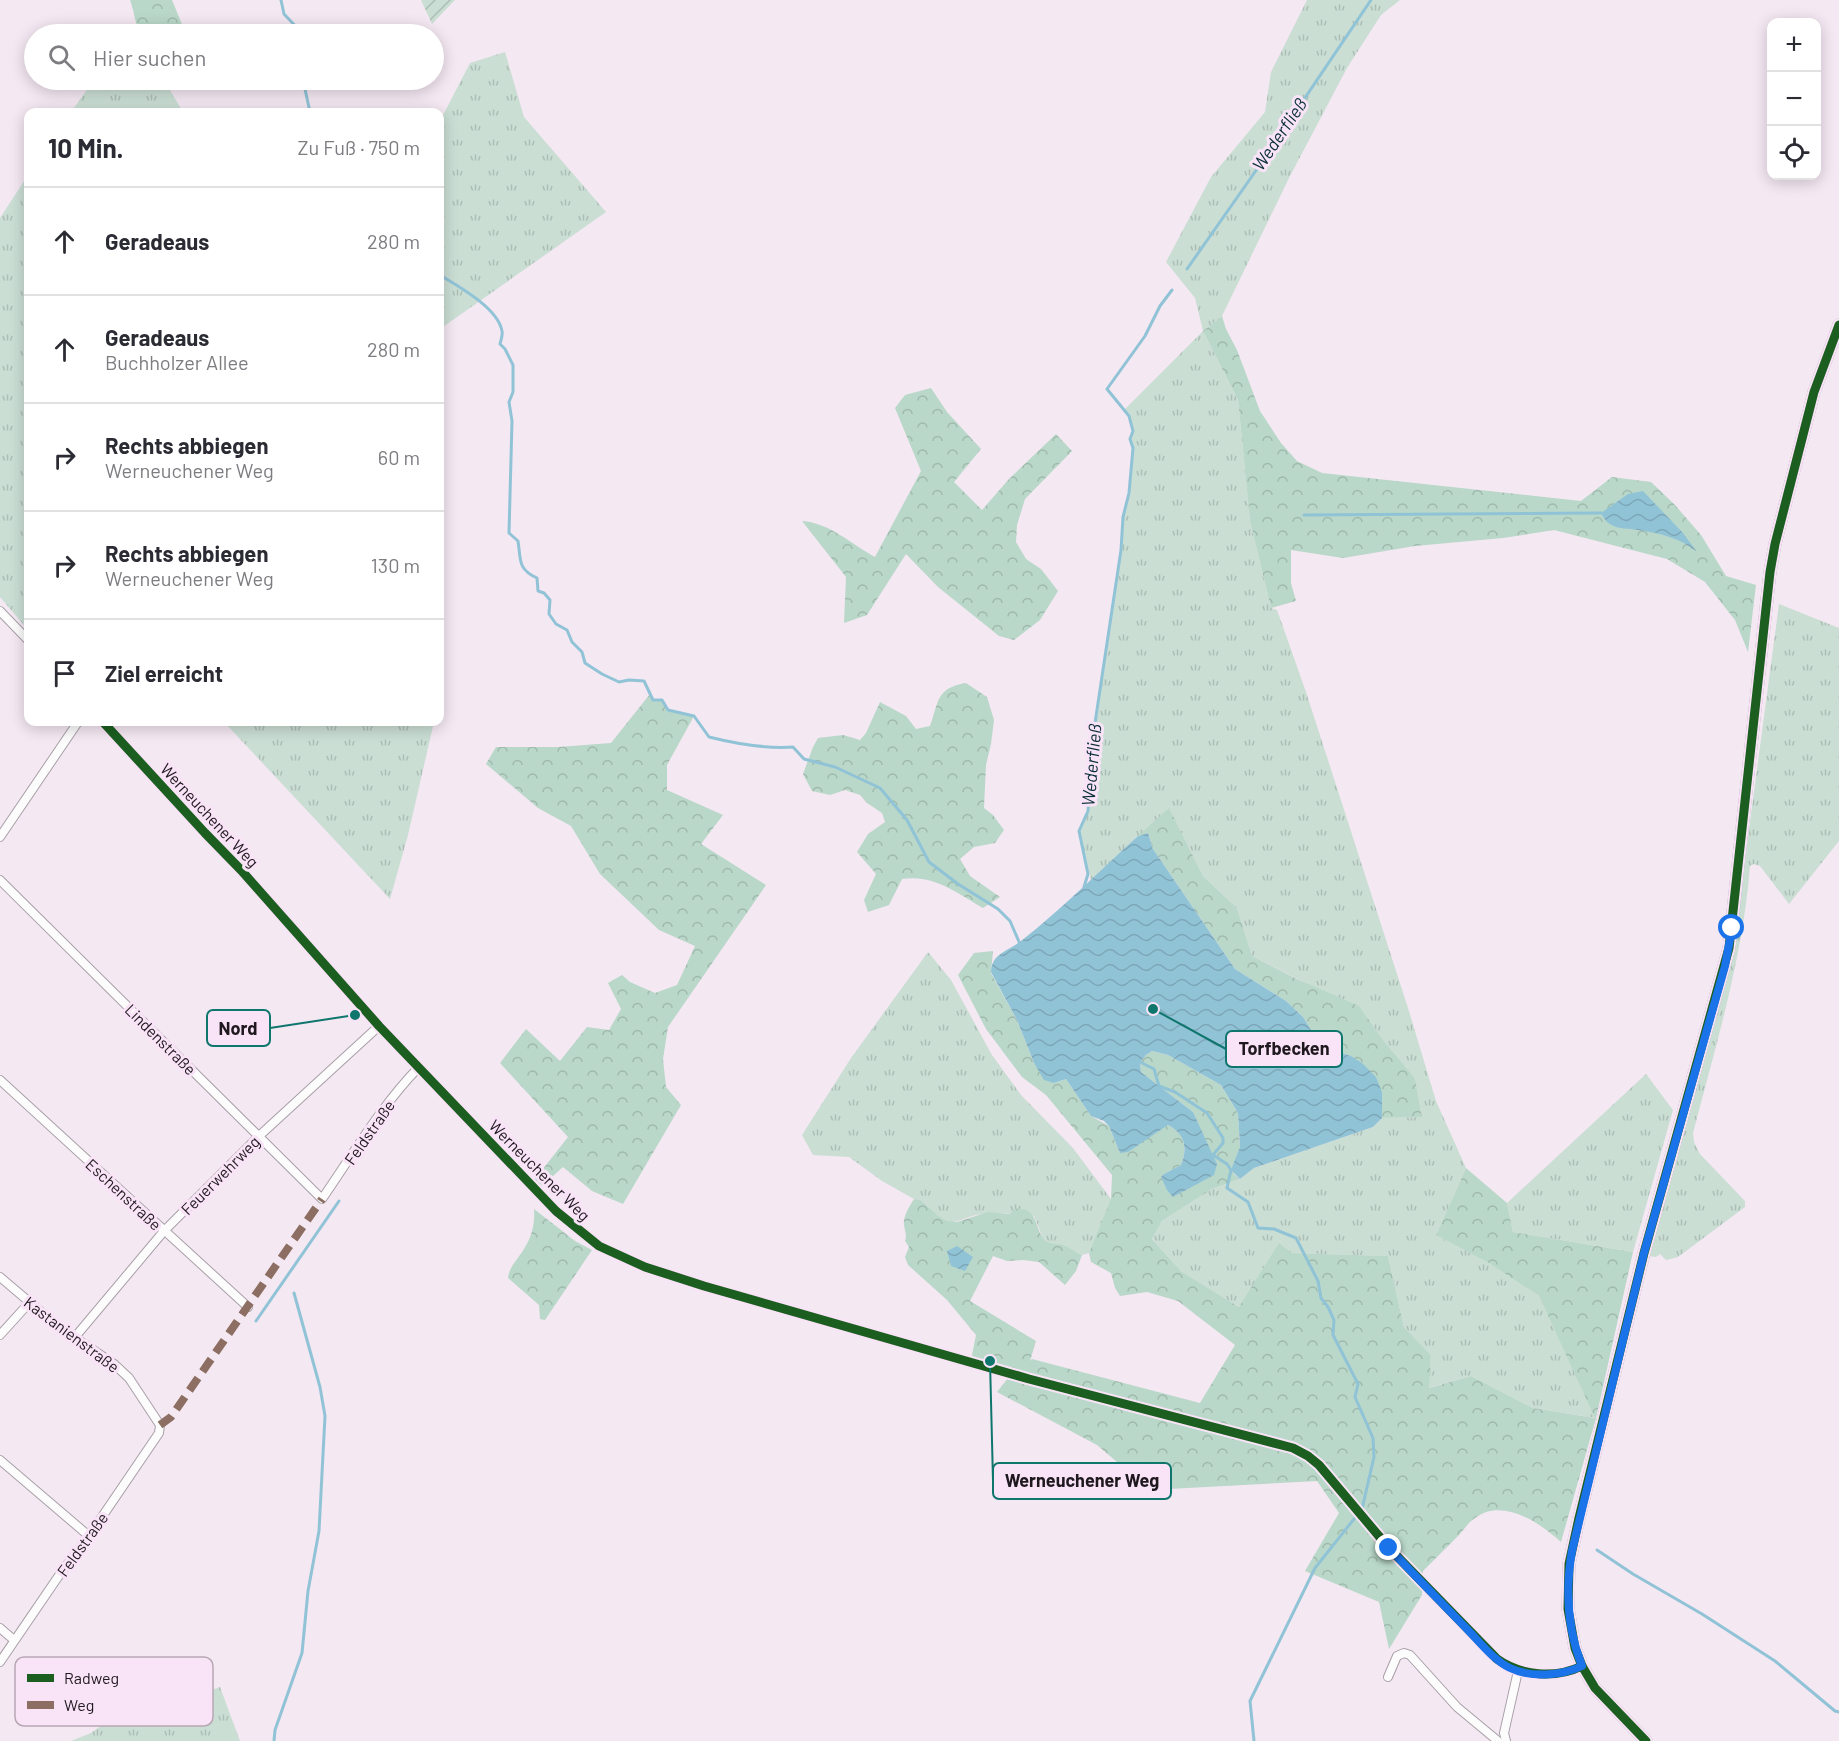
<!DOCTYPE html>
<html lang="de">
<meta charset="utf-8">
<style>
body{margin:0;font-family:Barlow,sans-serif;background:#f7f7f7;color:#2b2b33}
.controls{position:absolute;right:18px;top:18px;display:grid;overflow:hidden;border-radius:12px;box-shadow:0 3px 15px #0003}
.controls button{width:54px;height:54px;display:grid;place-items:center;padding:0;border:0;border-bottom:2px solid #e1e1e2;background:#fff;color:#2b2b33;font:30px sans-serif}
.stop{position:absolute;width:18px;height:18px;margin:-14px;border:4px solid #1a73e8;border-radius:50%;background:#fff}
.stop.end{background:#1a73e8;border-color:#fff;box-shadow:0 2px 6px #0008}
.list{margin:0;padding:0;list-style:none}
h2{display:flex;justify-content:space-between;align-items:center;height:78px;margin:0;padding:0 24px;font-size:26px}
h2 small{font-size:20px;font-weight:400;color:#7c7c81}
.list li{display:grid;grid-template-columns:39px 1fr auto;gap:18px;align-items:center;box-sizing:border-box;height:108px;padding:0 24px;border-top:2px solid #e1e1e2}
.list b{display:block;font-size:22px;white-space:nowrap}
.list p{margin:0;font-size:20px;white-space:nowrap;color:#7c7c81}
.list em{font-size:20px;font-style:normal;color:#7c7c81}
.icon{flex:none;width:33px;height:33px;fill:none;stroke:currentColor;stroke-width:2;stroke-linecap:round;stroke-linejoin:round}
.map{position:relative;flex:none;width:1839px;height:1741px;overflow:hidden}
.search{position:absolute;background:#fff;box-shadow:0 3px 15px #0003;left:24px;top:24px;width:420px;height:66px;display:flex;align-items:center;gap:15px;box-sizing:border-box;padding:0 21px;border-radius:33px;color:#7c7c81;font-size:22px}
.panel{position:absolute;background:#fff;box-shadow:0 3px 15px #0003;left:24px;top:108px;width:420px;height:618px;border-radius:12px}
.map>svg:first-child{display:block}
.grass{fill:url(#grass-tufts)}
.forest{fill:url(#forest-crowns)}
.garden{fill:url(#garden-furrows)}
.water{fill:url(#water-waves)}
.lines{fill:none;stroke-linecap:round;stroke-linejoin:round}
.stream{stroke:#91c3d7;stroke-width:3}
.street-casing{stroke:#a89fa7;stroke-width:10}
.secondary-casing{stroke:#a89fa7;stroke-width:13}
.street{stroke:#fdfcfd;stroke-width:8}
.secondary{stroke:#fdfcfd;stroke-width:10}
.quiet{stroke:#8d6e63;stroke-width:8;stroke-dasharray:15 8;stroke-linecap:butt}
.cycleway-casing{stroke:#f9e3f6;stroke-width:13}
.cycleway{stroke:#1b5e20;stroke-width:9}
.route{stroke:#1a73e8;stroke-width:8}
.labels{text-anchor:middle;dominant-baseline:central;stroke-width:6;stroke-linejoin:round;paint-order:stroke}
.street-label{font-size:16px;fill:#1f181e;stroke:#f9e3f6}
.water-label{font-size:18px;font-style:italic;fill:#092f39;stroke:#f9e3f6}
.key{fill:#f9e3f6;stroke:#b8a6b5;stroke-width:1.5}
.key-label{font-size:16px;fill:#1f181e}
.leader{fill:none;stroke:#0f766e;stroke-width:2}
.callout-dot{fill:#0f766e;stroke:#f9e3f6;stroke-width:2}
.callout{fill:#f9e3f6;stroke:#0f766e;stroke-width:2}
.callout-label{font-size:18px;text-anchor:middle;font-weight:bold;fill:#1f181e}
</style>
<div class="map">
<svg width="1839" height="1741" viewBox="0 0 1839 1741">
<defs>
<pattern id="grass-tufts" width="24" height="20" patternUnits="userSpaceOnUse" patternTransform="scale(1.5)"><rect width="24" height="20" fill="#caded4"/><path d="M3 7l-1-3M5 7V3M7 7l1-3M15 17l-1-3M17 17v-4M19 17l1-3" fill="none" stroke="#adbeb6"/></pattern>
<pattern id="forest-crowns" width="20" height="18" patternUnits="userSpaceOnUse" patternTransform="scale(1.5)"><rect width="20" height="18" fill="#b9d8c9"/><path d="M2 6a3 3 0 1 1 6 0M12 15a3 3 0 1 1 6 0" fill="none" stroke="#9fb9ac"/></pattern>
<pattern id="garden-furrows" width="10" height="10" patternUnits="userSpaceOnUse" patternTransform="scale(1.5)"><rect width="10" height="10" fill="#caded4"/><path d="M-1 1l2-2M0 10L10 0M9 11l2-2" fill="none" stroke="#adbeb6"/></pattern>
<pattern id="water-waves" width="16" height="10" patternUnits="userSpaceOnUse" patternTransform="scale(1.5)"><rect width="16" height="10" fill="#91c3d7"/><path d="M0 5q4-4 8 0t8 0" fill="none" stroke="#7da7b8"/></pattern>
</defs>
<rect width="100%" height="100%" fill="#f4e8f2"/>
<g class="grass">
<polygon points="1307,0 1400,0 1381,15 1347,68 1289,178 1222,316 1203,331 1238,400 1250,521 1271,608 1277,610 1306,692 1408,1008 1436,1101 1466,1168 1436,1235 1490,1263 1539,1296 1596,1418 1533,1408 1471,1376 1428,1388 1431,1355 1404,1327 1388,1256 1291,1253 1239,1307 1181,1271 1152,1239 1162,1221 1212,1189 1240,1179 1254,1168 1373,1127 1382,1118 1422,1117 1415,1078 1384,1041 1363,1012 1252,956 1237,908 1203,876 1169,809 1148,833 1138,836 1091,880 1079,831 1088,811 1092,743 1121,550 1123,517 1129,493 1133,448 1130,439 1133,431 1129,416 1124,410 1203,331 1195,298 1166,262 1211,177 1265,112 1271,72"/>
<polygon points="505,52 524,117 606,212 440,329 440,121 470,63"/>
<polygon points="94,80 164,80 183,112 71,112"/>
<polygon points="28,175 28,630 0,597 0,218"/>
<path d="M 1779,604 L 1839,628 L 1839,841 L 1789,904 L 1760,866 L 1754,864 L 1750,866 C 1743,957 1716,1045 1693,1133 L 1694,1142 L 1700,1154 L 1745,1201 L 1745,1207 L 1678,1257 L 1666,1260 L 1660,1254 L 1656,1257 L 1648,1256 L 1732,957 Z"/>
<polygon points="224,722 434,722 408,835 390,899"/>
<path d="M 928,952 L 951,980 L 992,1055 L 1021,1095 L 1073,1148 L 1111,1199 L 1110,1208 L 1089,1253 L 1082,1255 L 1064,1246 L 1049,1243 L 1043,1238 L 1034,1216 C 1012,1214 991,1210 969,1217 C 962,1219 954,1224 946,1221 C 936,1218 929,1206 921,1200 L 914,1199 L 882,1181 L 849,1157 L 813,1155 L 802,1135 L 851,1058 Z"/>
<polygon points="1646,1074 1673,1110 1633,1252 1513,1232 1507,1203"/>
<polygon points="220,1687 240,1741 71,1741 91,1733 122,1711 134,1705 203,1693"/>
</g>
<g class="forest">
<path d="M 130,0 L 172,0 L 186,34 L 141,34 C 134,22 135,13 130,0 Z"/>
<polygon points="1222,316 1226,329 1237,350 1260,411 1281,443 1297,461 1322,473 1581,501 1612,477 1651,482 1675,505 1701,535 1726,576 1756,585 1748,652 1735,620 1705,582 1667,559 1554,530 1503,538 1415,546 1343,558 1291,550 1291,583 1296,601 1271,608 1250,521 1238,400 1203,331"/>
<path d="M 931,388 L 947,412 L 981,449 L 954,482 L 982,510 L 1009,479 L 1056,434 L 1072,451 L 1025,499 L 1017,525 L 1016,542 L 1026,559 L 1041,569 L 1058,591 L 1040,620 L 1014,640 L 999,636 L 938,587 L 906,554 L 867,615 L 844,623 L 846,577 L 802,521 C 830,523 851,544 875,557 L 921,471 L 895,408 L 905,395 Z"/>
<path d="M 966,683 L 987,697 L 994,720 L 991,744 L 986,765 L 984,808 L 993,815 L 1004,830 L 995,843 L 974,847 L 960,859 L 970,876 L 1000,897 L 983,908 C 957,893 934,874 902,879 L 889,905 L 868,912 L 864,900 L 876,874 L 857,852 L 868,834 L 885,822 L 882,813 L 867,803 L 860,795 L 845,790 L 830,795 L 812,791 L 803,774 L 813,747 L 818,738 L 843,735 L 860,740 L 866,733 L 880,702 L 906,716 L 916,729 L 930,726 C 939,701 936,688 966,683 Z"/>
<polygon points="650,694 653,700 662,700 668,710 694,716 667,765 667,790 723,815 701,844 766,885 668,1027 663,1059 666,1087 681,1105 623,1204 592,1191 563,1167 542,1186 535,1179 568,1137 500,1063 526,1029 560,1061 587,1027 609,1030 621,1009 608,983 622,975 630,982 655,993 677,985 695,946 659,930 600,874 571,826 538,808 486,764 496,747 558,747 611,743"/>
<polygon points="1169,808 1203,876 1237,908 1252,956 1297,979 1359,1006 1384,1041 1415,1078 1422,1117 1382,1118 1382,1092 1351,1056 1330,1049 1315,1036 1303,1017 1286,1001 1235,969 1153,849 1148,833 1138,836"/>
<path d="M 993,951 L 991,973 L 1017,1020 L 1034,1063 L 1054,1083 L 1066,1079 L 1091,1116 L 1109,1126 L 1120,1153 L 1168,1125 C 1185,1134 1188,1148 1181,1165 L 1164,1174 L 1214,1175 L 1193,1112 L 1141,1072 L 1140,1063 L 1146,1055 L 1152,1051 L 1168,1055 L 1221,1085 L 1238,1113 L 1240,1147 L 1234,1174 L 1240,1179 L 1212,1189 L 1162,1221 L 1152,1239 L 1181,1271 L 1239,1307 L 1279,1243 L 1291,1253 L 1388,1256 L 1404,1327 L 1431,1355 L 1429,1388 L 1471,1376 L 1533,1408 L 1595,1418 L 1539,1296 L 1489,1263 L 1436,1235 L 1466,1168 L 1507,1203 L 1513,1232 L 1633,1252 L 1596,1418 L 1561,1542 C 1540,1523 1502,1497 1475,1518 C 1469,1522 1464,1529 1459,1535 C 1447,1547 1435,1559 1423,1571 L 1422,1595 L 1389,1649 L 1379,1602 L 1305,1571 L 1339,1513 L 1317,1481 L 1150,1490 L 1097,1445 L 997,1392 L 1012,1373 L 971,1360 L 976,1335 L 947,1300 L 908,1265 L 905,1257 L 909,1247 L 905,1241 C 907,1235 905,1232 904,1225 C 903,1216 909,1207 914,1199 L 921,1200 L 938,1216 L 947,1221 L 957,1222 L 988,1212 L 1010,1214 L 1014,1209 C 1040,1206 1033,1229 1046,1241 C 1052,1245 1058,1243 1065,1246 C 1071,1248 1076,1253 1082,1255 L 1076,1271 L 1065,1285 L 1039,1262 L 1023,1260 L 1007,1261 L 993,1256 L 970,1301 L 1036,1341 L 1030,1361 L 1032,1359 L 1200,1403 L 1235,1345 L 1178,1301 L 1147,1292 L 1120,1296 L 1115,1288 L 1111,1273 L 1091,1262 L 1089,1253 L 1111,1199 L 1112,1175 L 1046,1095 L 1022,1077 L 986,1029 L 958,975 L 974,953 Z"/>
<path d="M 534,1209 L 575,1241 L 592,1250 L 545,1320 L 540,1319 L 539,1305 L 508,1278 C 509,1267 518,1259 524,1249 C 532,1236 535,1224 534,1209 Z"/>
</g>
<polygon class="garden" points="421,0 455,0 432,24"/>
<g class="water">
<path d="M 1643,491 L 1683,533 L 1697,552 C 1681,538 1659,533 1638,530 C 1629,528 1619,530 1610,524 C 1606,522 1603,517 1601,513 L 1628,494 Z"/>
<path d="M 1148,833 L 1153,849 L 1235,969 L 1286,1001 L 1303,1017 L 1315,1036 L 1330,1049 L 1351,1056 L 1362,1063 L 1376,1077 L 1382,1092 L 1382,1118 L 1373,1127 L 1254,1168 L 1240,1179 L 1231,1170 L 1240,1147 L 1238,1113 L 1221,1085 L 1168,1055 L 1152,1051 L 1146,1055 L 1140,1063 L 1141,1072 L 1193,1112 L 1217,1164 L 1214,1175 L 1173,1197 L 1167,1190 L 1161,1177 L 1164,1174 L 1181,1165 C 1188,1148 1185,1134 1168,1125 L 1128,1152 L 1120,1153 L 1109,1126 L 1104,1121 L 1091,1116 L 1066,1079 L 1054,1083 L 1044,1080 L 1034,1063 L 1017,1020 L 991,972 C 992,953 1007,952 1021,941 C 1062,909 1099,871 1138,836 Z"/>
<polygon points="957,1246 973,1257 965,1271 951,1266 947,1251"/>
</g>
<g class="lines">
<g class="stream">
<polyline points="281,0 284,14 303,34"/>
<polyline points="303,80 310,112"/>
<polyline points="1187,269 1255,172 1371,0"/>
<path d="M 440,275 C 458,286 498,308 502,331 C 503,335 501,340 500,344 L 505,349 L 513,365 L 513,392 L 509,402 L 512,421 L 509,533 L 518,541 C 521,559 517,569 537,578 L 538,591 L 544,593 L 550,600 L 549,614 L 556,624 L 567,630 L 572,642 L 582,652 L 585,663 L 602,674 L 619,682 L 629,680 L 644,681 L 653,700 L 662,700 L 668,710 L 694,716 L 709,737 C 737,744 764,749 793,747 L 804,759 L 835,767 L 880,788 L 907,820 L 929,862 L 958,884 L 998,909 L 1010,921 L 1020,944"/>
<polyline points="1304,515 1601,513"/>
<polyline points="1084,887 1088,874 1079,831 1088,811 1092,743 1121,550 1123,517 1129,493 1133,448 1130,439 1133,431 1129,416 1107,389 1145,336 1160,306 1172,290"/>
<polyline points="1138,1061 1154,1069 1159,1086 1175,1092 1207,1113 1223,1138 1223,1143 1213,1155 1227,1164 1231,1170 1227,1188 1248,1202 1258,1228 1274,1229 1296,1238 1318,1281 1321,1298 1328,1307 1334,1320 1333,1335 1358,1384 1355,1397 1373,1438 1374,1457 1362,1509 1315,1568 1250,1701 1254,1741"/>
<polyline points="256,1321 339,1201"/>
<polyline points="1597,1550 1633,1574 1702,1614 1775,1661 1835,1711 1839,1712"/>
<polyline points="274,1741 275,1730 302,1653 308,1591 319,1531 325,1416 320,1387 294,1293"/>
</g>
<g class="street-casing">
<g id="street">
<polyline points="0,611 28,640"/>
<path d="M 103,722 L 205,833 L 241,870 L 379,1026 L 556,1211 L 599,1246 L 645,1267 L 704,1286 L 1029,1379 L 1293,1448 L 1308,1456 L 1319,1465 L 1389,1548 L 1497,1659 C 1521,1676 1555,1679 1582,1666"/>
<polyline points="0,837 78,722"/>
<path d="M 0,880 L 322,1199 C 353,1154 381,1106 419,1067"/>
<polyline points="0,1080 248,1307"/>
<polyline points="0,1277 59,1327 114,1364 129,1378 160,1425 159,1433 89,1536 60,1574 0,1662"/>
<polyline points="0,1335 29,1303"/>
<polyline points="75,1337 164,1231 259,1136 379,1026"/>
<polyline points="0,1460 89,1536"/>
<polyline points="0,1628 14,1640"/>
<polyline points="1388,1677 1397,1656 1404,1653 1410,1655 1457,1707 1498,1741"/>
<polyline points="1506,1741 1504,1733 1518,1671"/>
</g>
</g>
<g class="secondary-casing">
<polyline id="secondary" points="1646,1741 1595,1688 1582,1666 1575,1648 1568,1609 1569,1564 1579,1518 1644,1253 1729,948 1770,572 1775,544 1814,392 1839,325"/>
</g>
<use href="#street" class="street"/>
<use href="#secondary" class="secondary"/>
<polyline class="quiet" points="160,1425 171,1417 322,1199"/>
<g class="cycleway-casing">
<g id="cycleway">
<path d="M 103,722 L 205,833 L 241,870 L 379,1026 L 556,1211 L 599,1246 L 645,1267 L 704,1286 L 1029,1379 L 1293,1448 L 1308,1456 L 1319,1465 L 1389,1548 L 1497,1659 C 1521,1676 1555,1679 1582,1666"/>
<polyline points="1646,1741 1595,1688 1582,1666 1575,1648 1568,1609 1569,1564 1579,1518 1644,1253 1729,948 1770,572 1775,544 1814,392 1839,325"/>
</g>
</g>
<use href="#cycleway" class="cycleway"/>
</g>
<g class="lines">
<path class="route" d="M 1389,1548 C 1414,1575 1440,1601 1466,1628 C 1479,1641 1493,1660 1510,1668 C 1531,1678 1561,1676 1582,1666 C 1567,1628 1565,1591 1572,1551 L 1644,1253 L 1725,966 L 1732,928"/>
</g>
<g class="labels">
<g class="street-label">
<text transform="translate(210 815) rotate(47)">Werneuchener Weg</text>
<text transform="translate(161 1039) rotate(45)">Lindenstraße</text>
<text transform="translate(369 1132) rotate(-55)">Feldstraße</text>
<text transform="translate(540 1170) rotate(45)">Werneuchener Weg</text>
<text transform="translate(220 1175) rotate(-45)">Feuerwehrweg</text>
<text transform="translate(124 1194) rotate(43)">Eschenstraße</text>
<text transform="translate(72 1334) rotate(37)">Kastanienstraße</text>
<text transform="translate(82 1544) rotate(-54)">Feldstraße</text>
</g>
<g class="water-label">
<text transform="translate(1279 134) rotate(-56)">Wederfließ</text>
<text transform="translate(1091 765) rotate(-85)">Wederfließ</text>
</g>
</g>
<rect x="15" y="1657" width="198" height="69" rx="9" class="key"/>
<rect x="27" y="1674" width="27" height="8" fill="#1b5e20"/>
<rect x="27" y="1701" width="27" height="8" fill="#8d6e63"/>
<g class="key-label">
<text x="64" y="1684">Radweg</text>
<text x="64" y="1711">Weg</text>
</g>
<path class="leader" d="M355 1015L270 1028M1153 1009L1226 1049M990 1361L993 1481"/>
<g class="callout-dot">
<circle cx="355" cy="1015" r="6"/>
<circle cx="1153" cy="1009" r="6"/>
<circle cx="990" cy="1361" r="6"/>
</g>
<g class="callout">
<rect x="207" y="1010" width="63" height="36" rx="6"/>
<rect x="1226" y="1031" width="116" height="36" rx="6"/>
<rect x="993" y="1463" width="178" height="36" rx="6"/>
</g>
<g class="callout-label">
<text x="238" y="1035">Nord</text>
<text x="1284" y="1055">Torfbecken</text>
<text x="1082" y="1487">Werneuchener Weg</text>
</g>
</svg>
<div class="controls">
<button>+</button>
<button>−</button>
<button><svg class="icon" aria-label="locate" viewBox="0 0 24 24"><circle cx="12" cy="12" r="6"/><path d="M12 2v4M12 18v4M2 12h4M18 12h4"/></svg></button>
</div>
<div class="stop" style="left:1732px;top:928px"></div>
<div class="stop end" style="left:1389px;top:1548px"></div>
<div class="search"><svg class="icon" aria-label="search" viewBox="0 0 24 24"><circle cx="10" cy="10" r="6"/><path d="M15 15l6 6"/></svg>Hier suchen</div>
<section class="panel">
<h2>10 Min.<small>Zu Fuß · 750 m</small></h2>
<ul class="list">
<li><svg class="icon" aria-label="ahead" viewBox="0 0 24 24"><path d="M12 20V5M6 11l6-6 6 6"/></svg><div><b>Geradeaus</b></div><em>280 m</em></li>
<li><svg class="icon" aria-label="ahead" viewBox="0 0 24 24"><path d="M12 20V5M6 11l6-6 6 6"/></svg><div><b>Geradeaus</b><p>Buchholzer Allee</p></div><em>280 m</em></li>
<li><svg class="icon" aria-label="right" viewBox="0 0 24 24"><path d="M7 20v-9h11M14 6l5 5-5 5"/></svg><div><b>Rechts abbiegen</b><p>Werneuchener Weg</p></div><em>60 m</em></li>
<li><svg class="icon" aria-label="right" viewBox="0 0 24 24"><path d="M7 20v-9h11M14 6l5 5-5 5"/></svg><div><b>Rechts abbiegen</b><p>Werneuchener Weg</p></div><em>130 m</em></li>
<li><svg class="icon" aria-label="arrive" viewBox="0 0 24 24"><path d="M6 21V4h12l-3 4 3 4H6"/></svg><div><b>Ziel erreicht</b></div></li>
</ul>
</section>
</div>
